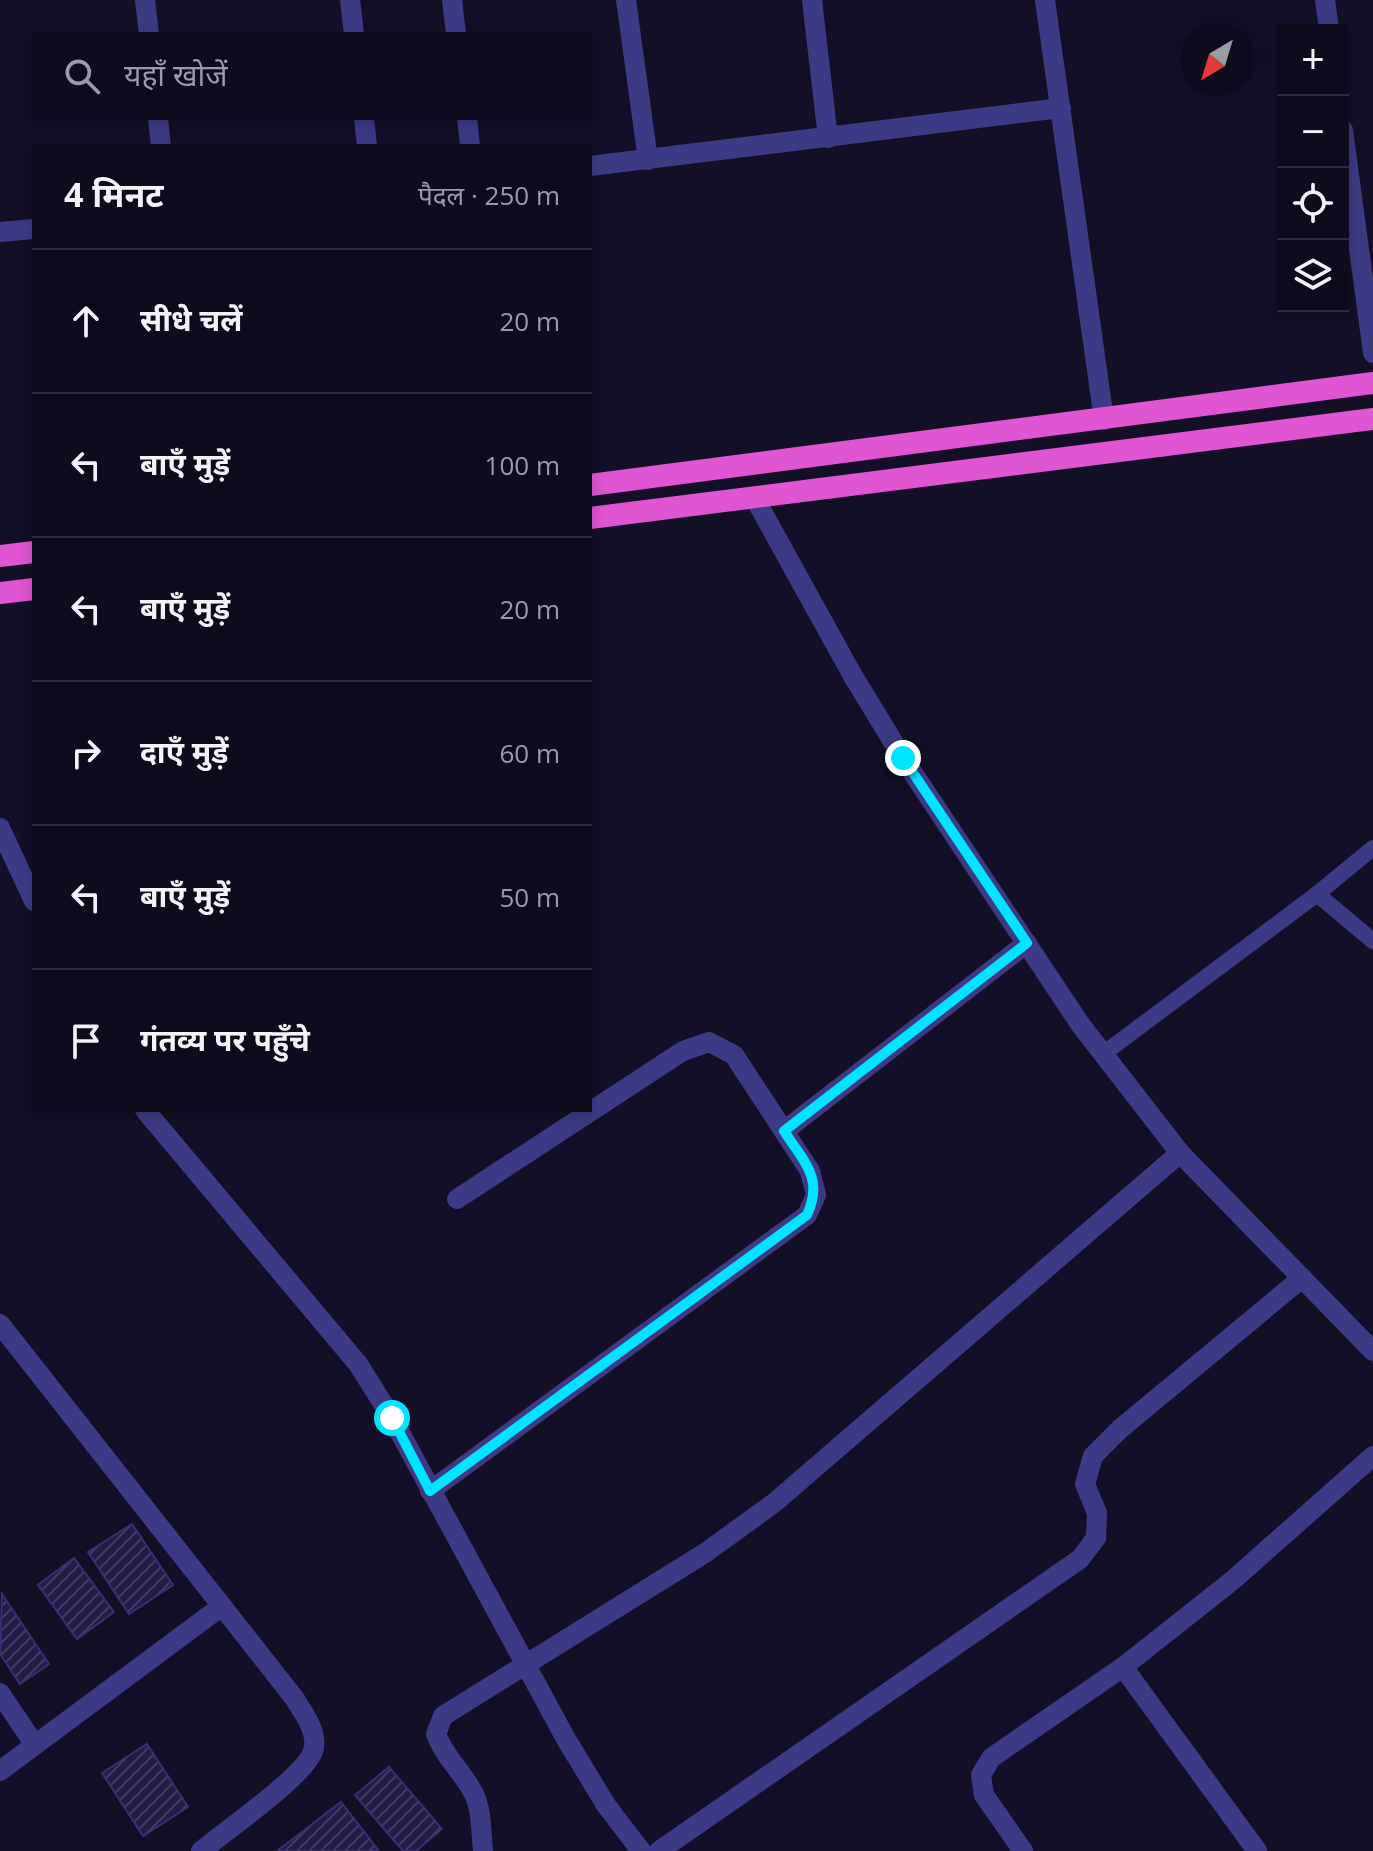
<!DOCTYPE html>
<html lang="hi">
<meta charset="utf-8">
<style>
body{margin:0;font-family:"Open Sans","Noto Sans Devanagari",sans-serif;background:#171425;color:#f1f3f6}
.controls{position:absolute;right:24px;top:24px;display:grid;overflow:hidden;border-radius:0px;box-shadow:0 4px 12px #0003}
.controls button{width:72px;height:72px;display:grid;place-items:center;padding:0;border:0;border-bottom:2px solid #2e2b3b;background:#0e0b1c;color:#f1f3f6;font:40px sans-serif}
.compass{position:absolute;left:1181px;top:24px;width:72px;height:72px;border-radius:50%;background:#0e0b1c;box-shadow:0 4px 12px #0003;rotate:218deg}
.stop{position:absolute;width:24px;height:24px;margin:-18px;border:6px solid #00e5ff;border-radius:50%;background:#fff}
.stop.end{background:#00e5ff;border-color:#fff;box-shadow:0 2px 8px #0008}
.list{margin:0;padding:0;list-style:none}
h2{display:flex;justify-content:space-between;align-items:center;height:104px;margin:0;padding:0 32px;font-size:34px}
h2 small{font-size:26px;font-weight:400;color:#9b9ba3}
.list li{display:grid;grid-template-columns:52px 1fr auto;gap:24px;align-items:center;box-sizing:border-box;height:144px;padding:0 32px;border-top:2px solid #2e2b3b}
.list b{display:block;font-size:30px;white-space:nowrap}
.list em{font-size:26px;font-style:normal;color:#9b9ba3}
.icon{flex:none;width:44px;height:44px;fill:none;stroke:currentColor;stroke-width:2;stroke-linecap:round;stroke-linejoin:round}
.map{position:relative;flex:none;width:1373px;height:1851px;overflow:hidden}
.search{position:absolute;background:#0e0b1c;box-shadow:0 4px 12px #0003;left:32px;top:32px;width:560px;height:88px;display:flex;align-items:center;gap:20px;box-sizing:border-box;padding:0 28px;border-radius:0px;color:#9b9ba3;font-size:30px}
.panel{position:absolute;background:#0e0b1c;box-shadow:0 4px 12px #0003;left:32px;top:144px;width:560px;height:968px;border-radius:0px}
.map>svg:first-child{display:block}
.building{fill:url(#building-hatch);stroke:#3b2d73;stroke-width:2}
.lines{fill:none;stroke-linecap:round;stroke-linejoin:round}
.service{stroke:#3d3a85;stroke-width:16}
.minor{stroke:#3d3a85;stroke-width:20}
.trunk{stroke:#e055d1;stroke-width:22}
.route{stroke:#00e5ff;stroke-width:10}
</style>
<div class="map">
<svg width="1373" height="1851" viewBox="0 0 1373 1851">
<defs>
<pattern id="building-hatch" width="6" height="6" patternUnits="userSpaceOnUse" patternTransform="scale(2)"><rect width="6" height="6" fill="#241b47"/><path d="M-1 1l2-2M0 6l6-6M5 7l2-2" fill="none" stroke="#433b63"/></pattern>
</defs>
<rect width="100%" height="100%" fill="#130f26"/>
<g class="building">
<polygon points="132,1524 173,1585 129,1614 88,1552"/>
<polygon points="74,1558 114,1612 77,1639 38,1585"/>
<polygon points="2,1594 49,1664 20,1684 0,1654"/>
<polygon points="147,1744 188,1807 143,1836 102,1773"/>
<polygon points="389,1767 442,1829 416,1851 403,1851 355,1795"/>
<polygon points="341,1802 379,1851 277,1851"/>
</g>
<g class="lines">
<g class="service">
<polyline points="1317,894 1373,941"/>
<polyline points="1103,1054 1317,894 1373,848"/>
</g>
<g class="minor">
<polyline points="145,0 149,34"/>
<polyline points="350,0 354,34"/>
<polyline points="452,0 456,34"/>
<polyline points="626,0 648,160"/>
<polyline points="812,0 828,138"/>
<polyline points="1045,0 1104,420"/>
<polyline points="1325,0 1329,30"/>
<polyline points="158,118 161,146"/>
<polyline points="364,118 367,146"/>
<polyline points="467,118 470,146"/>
<polyline points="1343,130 1373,353"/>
<polyline points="590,166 1061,108"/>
<polyline points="0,232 34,229"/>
<polyline points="754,497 853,676 903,758 1080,1024 1180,1153 1373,1351"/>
<polyline points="0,828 34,901"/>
<polyline points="145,1110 358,1364 392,1418 566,1739 606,1805 641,1851"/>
<polyline points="784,1131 1027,943"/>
<path d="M 0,1324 L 295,1699 C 304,1714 319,1733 313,1751 C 306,1775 224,1832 201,1851"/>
<polyline points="430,1491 807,1215 816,1195 810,1171 734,1055 709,1042 683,1051 457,1199"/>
<polyline points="1123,1667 1257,1851"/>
<polyline points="0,1693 35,1745"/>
<polyline points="0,1771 222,1606"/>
<path d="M 483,1851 C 481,1832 482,1811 474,1794 C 463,1772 444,1757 436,1734 L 443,1716 L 705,1553 L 774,1503 L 1180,1153"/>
<polyline points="659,1851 1080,1559 1096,1538 1097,1513 1085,1484 1093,1456 1120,1429 1302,1278"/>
<polyline points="1023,1851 984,1795 981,1775 991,1758 1123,1667 1233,1580 1373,1456"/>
</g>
<g class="trunk">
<polyline points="590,485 1373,383"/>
<polyline points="590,518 1373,419"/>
<polyline points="0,556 34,552"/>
<polyline points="0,593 34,589"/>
</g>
</g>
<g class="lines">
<path class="route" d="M 392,1418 L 430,1491 L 807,1215 C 824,1178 804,1162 784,1131 L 1027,943 L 903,758"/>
</g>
</svg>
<div class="controls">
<button>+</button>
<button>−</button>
<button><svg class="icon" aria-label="locate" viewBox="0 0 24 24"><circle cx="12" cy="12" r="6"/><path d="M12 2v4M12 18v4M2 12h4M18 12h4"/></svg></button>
<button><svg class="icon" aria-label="layers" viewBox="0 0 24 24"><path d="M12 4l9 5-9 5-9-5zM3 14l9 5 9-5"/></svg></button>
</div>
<svg class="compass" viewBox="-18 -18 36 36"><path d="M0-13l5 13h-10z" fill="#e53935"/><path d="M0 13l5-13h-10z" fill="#9b9ba3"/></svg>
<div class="stop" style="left:392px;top:1418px"></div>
<div class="stop end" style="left:903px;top:758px"></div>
<div class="search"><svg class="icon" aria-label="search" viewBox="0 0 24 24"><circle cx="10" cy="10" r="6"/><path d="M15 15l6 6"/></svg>यहाँ खोजें</div>
<section class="panel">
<h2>4 मिनट<small>पैदल · 250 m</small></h2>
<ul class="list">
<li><svg class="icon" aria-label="ahead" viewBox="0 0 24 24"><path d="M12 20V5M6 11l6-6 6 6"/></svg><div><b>सीधे चलें</b></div><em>20 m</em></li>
<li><svg class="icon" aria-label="left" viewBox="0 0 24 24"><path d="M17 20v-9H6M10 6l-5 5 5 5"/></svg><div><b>बाएँ मुड़ें</b></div><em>100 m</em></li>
<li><svg class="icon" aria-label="left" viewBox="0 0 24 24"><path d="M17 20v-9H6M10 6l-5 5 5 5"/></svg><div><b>बाएँ मुड़ें</b></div><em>20 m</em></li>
<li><svg class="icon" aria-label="right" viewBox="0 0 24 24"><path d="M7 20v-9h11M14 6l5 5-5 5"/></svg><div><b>दाएँ मुड़ें</b></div><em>60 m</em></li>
<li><svg class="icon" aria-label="left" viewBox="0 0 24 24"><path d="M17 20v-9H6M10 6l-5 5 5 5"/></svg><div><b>बाएँ मुड़ें</b></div><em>50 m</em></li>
<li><svg class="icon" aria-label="arrive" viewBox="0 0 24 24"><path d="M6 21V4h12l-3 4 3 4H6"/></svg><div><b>गंतव्य पर पहुँचे</b></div></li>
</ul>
</section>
</div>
